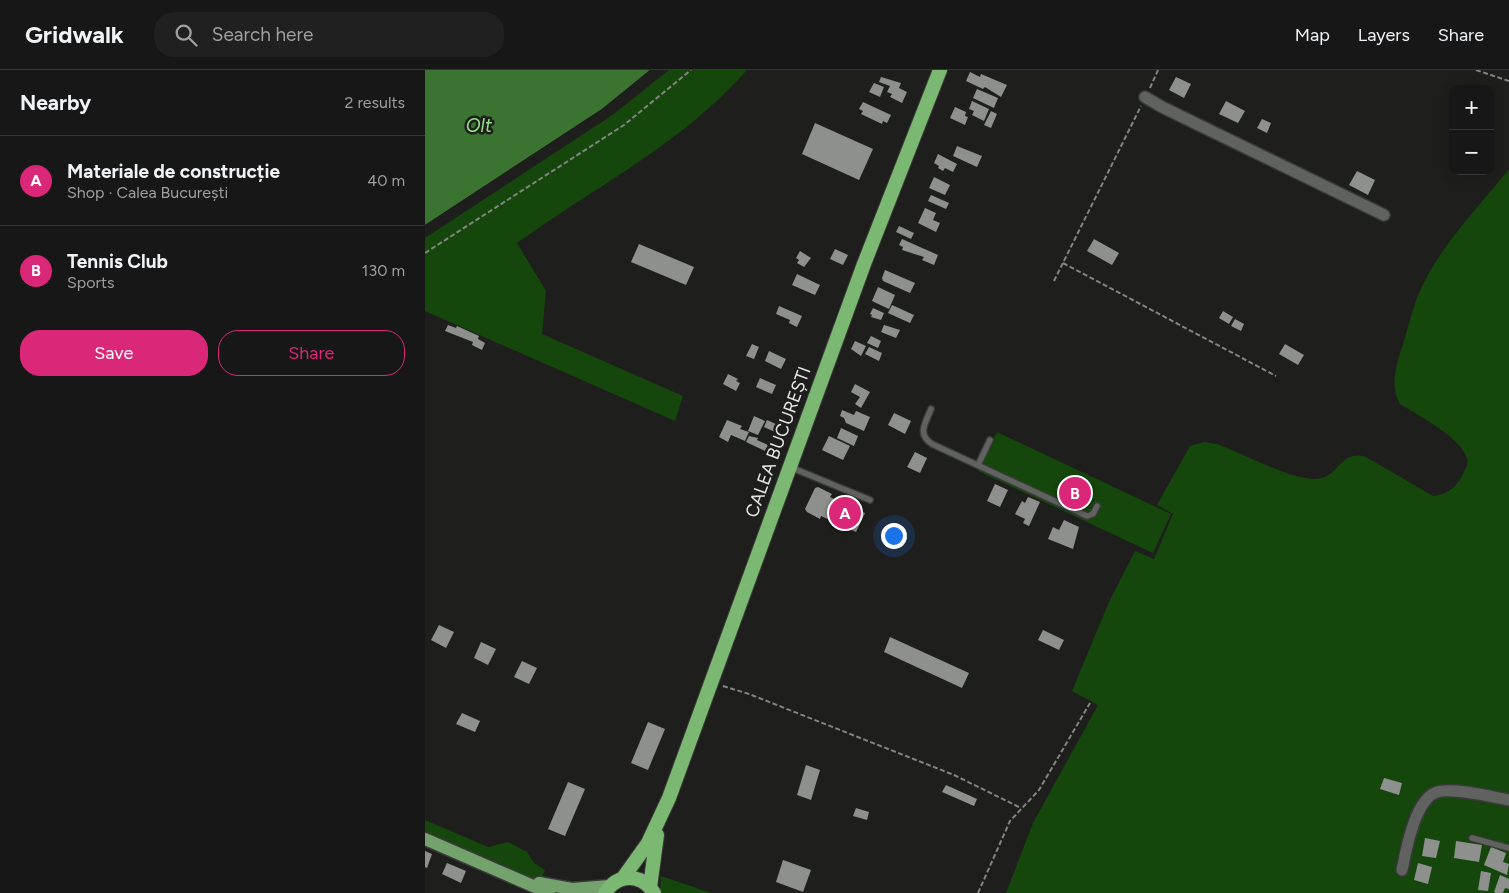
<!DOCTYPE html>
<meta charset="utf-8">
<style>
body{margin:0;font-family:Figtree,sans-serif;background:#1f201f;color:#f1f3f6}
.controls{position:absolute;right:15px;top:15px;display:grid;overflow:hidden;border-radius:10px;box-shadow:0 2px 12px #0003}
.controls button{width:45px;height:45px;display:grid;place-items:center;padding:0;border:0;border-bottom:1px solid #353635;background:#161716;color:#f1f3f6;font:25px sans-serif}
.you{position:absolute;left:468px;top:465px;width:18px;height:18px;margin:-12px;border:4px solid #fff;border-radius:50%;background:#1a73e8;box-shadow:0 0 0 8px #1a73e833}
.badge{display:grid;place-items:center;width:32px;height:32px;border-radius:50%;background:#db2777;color:#fff;font-size:16px;font-weight:700}
.pin{position:absolute;translate:-50% -50%;border:2px solid #fff;box-shadow:0 1px 5px #0006}
.list{margin:0;padding:0;list-style:none}
h2{display:flex;justify-content:space-between;align-items:center;height:65px;margin:0;padding:0 20px;font-size:21px}
h2 small{font-size:16px;font-weight:400;color:#9e9fa1}
.list li{display:grid;grid-template-columns:32px 1fr auto;gap:15px;align-items:center;box-sizing:border-box;height:90px;padding:0 20px;border-top:1px solid #353635}
.list b{display:block;font-size:19px;white-space:nowrap}
.list p{margin:0;font-size:16px;white-space:nowrap;color:#9e9fa1}
.list em{font-size:16px;font-style:normal;color:#9e9fa1}
.actions{display:flex;gap:10px;padding:15px 20px}
.actions a{flex:1;padding:11px 0;border:1px solid #db2777;border-radius:20px;text-align:center;font-size:18px;color:#db2777}
.actions .main{background:#db2777;color:#fff}
.icon{flex:none;width:28px;height:28px;fill:none;stroke:currentColor;stroke-width:2;stroke-linecap:round;stroke-linejoin:round}
.map{position:relative;flex:none;width:1084px;height:823px;overflow:hidden}
header{display:flex;align-items:center;gap:30px;box-sizing:border-box;height:70px;padding:0 25px;background:#161716;border-bottom:1px solid #353635}
header strong{font-size:24px}
nav{display:flex;gap:28px;margin-inline-start:auto;font-size:18px}
.search{width:350px;height:45px;background:#1f201f;display:flex;align-items:center;gap:12px;box-sizing:border-box;padding:0 18px;border-radius:20px;color:#9e9fa1;font-size:19px}
main{display:flex}
aside{flex:1;background:#161716}
.map>svg:first-child{display:block}
.green{fill:#15460c}
.water{fill:#3b7331}
.pier{fill:#1e1f1d}
.building{fill:#8e908e}
.lines{fill:none;stroke-linecap:round;stroke-linejoin:round}
.service-casing{stroke:#393a39;stroke-width:8}
.minor-casing{stroke:#393a39;stroke-width:14}
.primary-casing{stroke:#393a39;stroke-width:15}
.trunk-casing{stroke:#393a39;stroke-width:16}
.path{stroke:#838482;stroke-width:2;stroke-dasharray:5 2.5;stroke-linecap:butt}
.service{stroke:#606260;stroke-width:5.5}
.minor{stroke:#606260;stroke-width:11}
.primary{stroke:#74a26d;stroke-width:12}
.trunk{stroke:#7bb871;stroke-width:14}
.labels{text-anchor:middle;dominant-baseline:central;stroke-width:5;stroke-linejoin:round;paint-order:stroke}
.street-label{font-size:18px;fill:#e8e9e7;stroke:#1e1f1d}
.water-label{font-size:19px;font-style:italic;fill:#92e085;stroke:#1e1f1d}
</style>
<header>
<strong>Gridwalk</strong>
<div class="search"><svg class="icon" aria-label="search" viewBox="0 0 24 24"><circle cx="10" cy="10" r="6"/><path d="M15 15l6 6"/></svg>Search here</div>
<nav><a>Map</a><a>Layers</a><a>Share</a></nav>
</header>
<main>
<aside>
<h2>Nearby<small>2 results</small></h2>
<ul class="list">
<li><span class="badge">A</span><div><b>Materiale de construcție</b><p>Shop · Calea București</p></div><em>40 m</em></li>
<li><span class="badge">B</span><div><b>Tennis Club</b><p>Sports</p></div><em>130 m</em></li>
</ul>
<div class="actions"><a class="main">Save</a><a>Share</a></div>
</aside>
<div class="map">
<svg width="1084" height="823" viewBox="0 0 1084 823">
<rect width="100%" height="100%" fill="#1e1f1d"/>
<g class="green">
<path d="M 244,0 L 322,0 C 258,73 170,117 92,173 L 121,221 L 117,264 L 258,326 L 250,351 L 0,241 L 0,168 L 186,46 Z"/>
<path d="M 1084,99 L 1084,823 L 581,823 L 608,753 L 673,635 L 647,621 L 684,532 L 710,481 L 729,489 L 748,444 L 732,435 L 765,376 L 779,372 L 792,374 C 816,383 867,410 891,409 C 915,408 914,379 941,387 L 1008,426 C 1028,424 1036,411 1043,392 C 1040,369 994,346 975,334 C 964,316 972,293 978,274 C 983,258 987,240 994,223 C 1014,177 1053,138 1084,99 Z"/>
<polygon points="572,362 746,444 728,483 553,401"/>
<polygon points="0,750 63,777 83,772 102,782 109,793 120,800 111,822 0,774"/>
<polygon points="236,806 286,823 235,823"/>
</g>
<polygon class="water" points="0,0 225,0 177,39 0,155"/>
<polygon class="pier" points="225,0 227,0 227,2 179,41 0,158 0,155 177,39"/>
<g class="building">
<polygon points="545,2 555,7 556,4 582,15 576,27 560,17 558,19 541,11"/>
<polygon points="456,7 476,13 474,18 482,22 477,33 465,27 467,24 462,22 465,16 454,12"/>
<polygon points="751,7 766,14 759,28 744,20"/>
<polygon points="449,13 459,17 455,27 444,22"/>
<polygon points="552,19 573,28 569,38 548,28"/>
<polygon points="547,31 564,39 559,51 547,45 549,41 544,39"/>
<polygon points="801,31 820,41 813,53 794,44"/>
<polygon points="438,32 466,45 462,53 458,51 457,54 436,44 438,41 434,39"/>
<polygon points="530,37 541,42 540,46 543,47 540,55 525,48"/>
<polygon points="566,41 572,44 566,58 559,55"/>
<polygon points="837,49 846,53 842,63 832,58"/>
<polygon points="390,53 448,79 434,110 377,84"/>
<polygon points="532,76 557,86 552,97 528,86"/>
<polygon points="513,84 532,94 528,102 520,98 518,101 513,98 514,96 509,93"/>
<polygon points="932,101 950,110 943,125 924,115"/>
<polygon points="509,107 525,115 520,125 504,118"/>
<polygon points="506,125 524,133 521,139 503,131"/>
<polygon points="500,138 511,143 508,150 515,153 511,162 493,153"/>
<polygon points="474,156 489,163 486,169 471,162"/>
<polygon points="477,169 513,185 509,195 497,190 499,187 477,180 478,177 474,175"/>
<polygon points="669,169 694,183 687,195 662,181"/>
<polygon points="214,174 269,197 261,215 206,192"/>
<polygon points="410,179 423,185 418,195 405,189"/>
<polygon points="375,181 386,188 379,197 372,193 374,190 371,188"/>
<polygon points="460,200 490,213 485,223 458,211 457,208"/>
<polygon points="372,204 395,215 390,225 367,215"/>
<polygon points="453,217 470,225 464,239 447,231"/>
<polygon points="467,235 489,245 485,253 463,243"/>
<polygon points="354,236 377,246 372,257 364,253 365,250 351,244"/>
<polygon points="448,238 459,243 456,250 446,247 447,245 445,244"/>
<polygon points="798,241 808,247 804,254 794,248"/>
<polygon points="810,249 819,254 816,261 806,256"/>
<polygon points="23,255 31,258 32,256 54,266 53,269 60,273 57,280 47,275 48,272 20,261"/>
<polygon points="459,255 475,260 471,268 456,262"/>
<polygon points="446,266 456,271 453,278 442,273"/>
<polygon points="430,271 441,276 436,286 426,279"/>
<polygon points="327,274 334,277 329,289 321,286"/>
<polygon points="860,274 879,285 873,295 854,284"/>
<polygon points="444,277 457,283 454,291 440,284"/>
<polygon points="344,281 361,289 356,299 340,291"/>
<polygon points="303,304 313,309 311,311 315,313 311,321 298,314"/>
<polygon points="335,308 351,315 347,324 331,317"/>
<polygon points="430,314 445,322 436,338 430,334 435,327 426,322"/>
<polygon points="417,340 429,345 431,341 445,347 439,361 421,353 419,348 415,346"/>
<polygon points="469,343 486,351 480,364 463,355"/>
<polygon points="329,346 340,351 333,365 323,361"/>
<polygon points="302,350 317,356 315,359 324,362 320,371 306,365 303,372 294,367"/>
<polygon points="342,350 353,355 350,362 339,357"/>
<polygon points="416,358 433,366 429,376 412,368"/>
<polygon points="324,366 333,368 332,370 343,375 340,381 321,372"/>
<polygon points="404,366 425,376 418,390 397,380"/>
<polygon points="490,382 502,388 495,403 482,397"/>
<polygon points="570,414 583,420 575,437 562,431"/>
<polygon points="393,417 407,424 405,427 440,443 431,462 396,446 395,449 382,442 380,439 390,418"/>
<polygon points="603,427 615,432 604,456 598,453 600,449 590,444 597,431 600,433"/>
<polygon points="639,450 654,457 648,479 623,469 628,457 634,460"/>
<polygon points="14,555 29,562 21,578 6,570"/>
<polygon points="618,560 639,570 634,580 613,570"/>
<polygon points="465,567 544,603 537,618 459,582"/>
<polygon points="56,572 71,579 63,595 49,588"/>
<polygon points="97,591 112,598 104,614 89,607"/>
<polygon points="37,643 55,651 50,662 31,654"/>
<polygon points="223,652 240,659 223,700 206,693"/>
<polygon points="381,695 395,700 386,730 372,725"/>
<polygon points="959,708 977,713 974,725 955,719"/>
<polygon points="143,712 160,719 140,766 123,759"/>
<polygon points="521,715 552,729 549,736 517,722"/>
<polygon points="431,738 444,742 442,750 428,746"/>
<polygon points="1000,768 1015,771 1011,788 997,786"/>
<polygon points="1031,771 1057,775 1054,792 1029,788"/>
<polygon points="1066,777 1081,783 1078,792 1084,794 1082,805 1059,795"/>
<polygon points="0,781 7,784 2,798 0,797"/>
<polygon points="358,790 386,800 378,822 351,812"/>
<polygon points="22,793 41,801 36,813 17,804"/>
<polygon points="993,793 1007,797 1003,814 989,810"/>
<polygon points="1056,801 1066,803 1063,821 1053,820"/>
<polygon points="1075,805 1084,809 1084,819 1080,818 1078,823 1071,823 1069,822"/>
</g>
<g class="lines">
<g class="service-casing">
<g id="service">
<path d="M 506,339 C 500,354 492,364 507,374 L 662,446 L 668,444 L 672,436"/>
<polyline points="553,395 565,370"/>
<polyline points="365,397 445,430"/>
<polyline points="1047,768 1084,778"/>
</g>
</g>
<g class="minor-casing">
<g id="minor">
<polyline points="720,27 737,37 959,145"/>
<path d="M 977,800 C 981,780 990,729 1012,722 C 1028,717 1067,727 1084,730"/>
</g>
</g>
<g class="primary-casing">
<g id="primary">
<polyline points="0,769 124,823"/>
<polyline points="114,813 147,819 185,816"/>
</g>
</g>
<g class="trunk-casing">
<g id="trunk">
<polyline points="198,808 223,773 244,728 439,194 515,0"/>
<polyline points="225,817 232,765"/>
<path d="M 180,823 C 193,803 216,803 229,823"/>
</g>
</g>
<g class="path">
<polyline points="1051,0 1084,11"/>
<polyline points="725,18 733,0"/>
<polyline points="0,183 199,55 266,0"/>
<polyline points="638,193 851,306"/>
<polyline points="629,211 716,36"/>
<polyline points="298,616 324,624 529,705 596,738"/>
<polyline points="553,823 585,751 614,720 665,633"/>
</g>
<use href="#service" class="service"/>
<use href="#minor" class="minor"/>
<use href="#primary" class="primary"/>
<use href="#trunk" class="trunk"/>
</g>
<g class="labels">
<g class="street-label">
<text transform="translate(353 372) rotate(-70)">CALEA BUCUREȘTI</text>
</g>
<g class="water-label">
<text x="54" y="55">Olt</text>
</g>
</g>
</svg>
<div class="controls">
<button>+</button>
<button>−</button>
</div>
<div class="you"></div>
<div class="pin badge" style="left:420px;top:443px">A</div>
<div class="pin badge" style="left:650px;top:423px">B</div>
</div>
</main>
